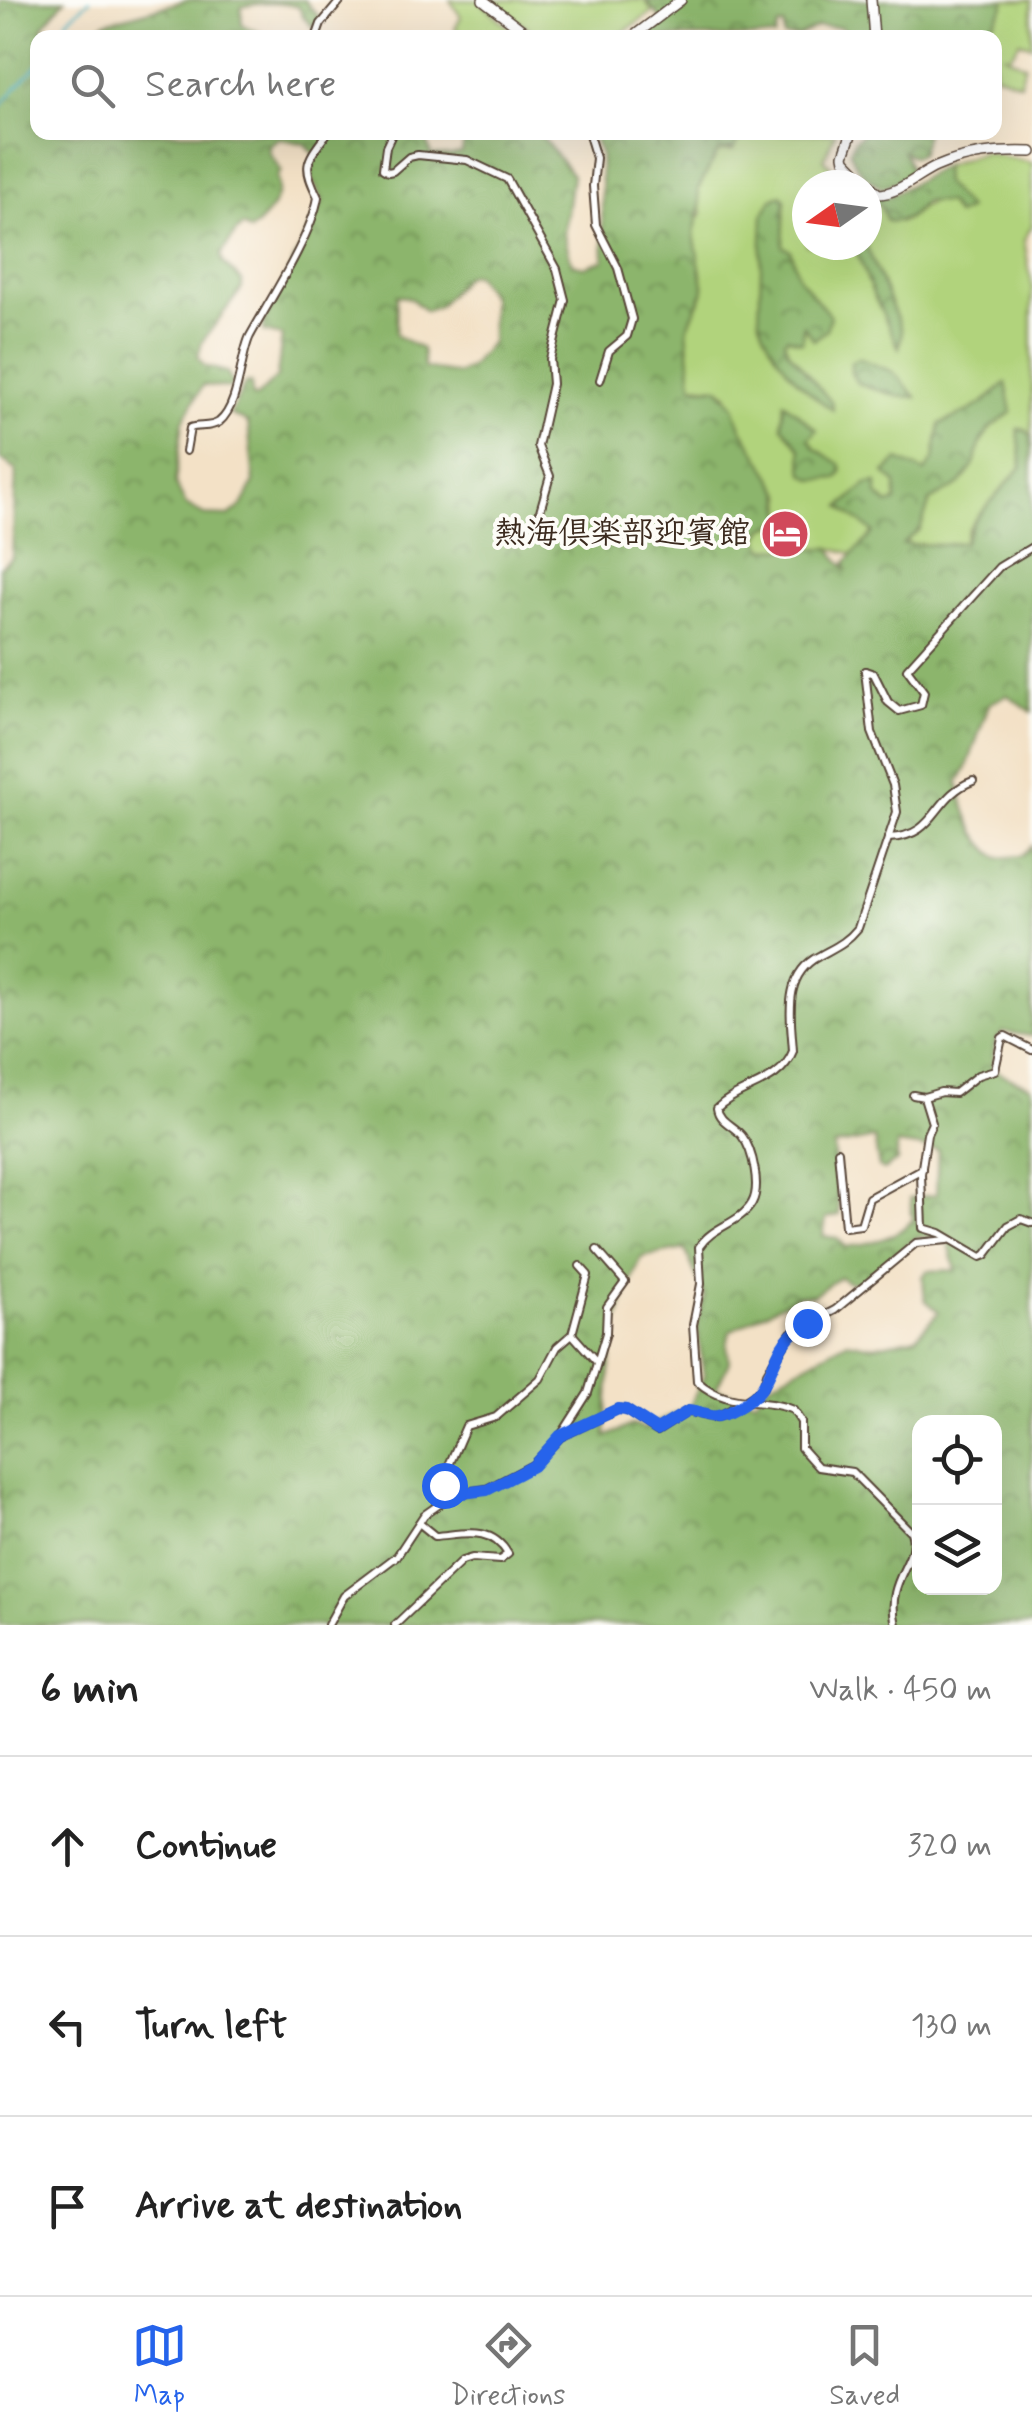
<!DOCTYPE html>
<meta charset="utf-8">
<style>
body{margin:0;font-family:Mynerve,"Klee One",sans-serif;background:#f2f2f2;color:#222}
.controls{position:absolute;right:30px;bottom:30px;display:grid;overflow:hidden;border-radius:20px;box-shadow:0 10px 40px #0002}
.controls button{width:90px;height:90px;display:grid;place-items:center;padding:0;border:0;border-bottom:2px solid #e0e0e0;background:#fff;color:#222;font:50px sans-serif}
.compass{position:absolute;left:792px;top:170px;width:90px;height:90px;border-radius:50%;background:#fff;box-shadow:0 10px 40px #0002;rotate:256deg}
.stop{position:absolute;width:30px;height:30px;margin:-22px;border:8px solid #2563eb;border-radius:50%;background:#fff}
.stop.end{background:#2563eb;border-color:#fff;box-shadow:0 2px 10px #0008}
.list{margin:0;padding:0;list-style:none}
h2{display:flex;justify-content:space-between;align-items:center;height:130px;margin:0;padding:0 40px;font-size:42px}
h2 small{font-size:32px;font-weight:400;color:#767676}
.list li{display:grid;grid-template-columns:65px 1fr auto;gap:30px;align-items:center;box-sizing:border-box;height:180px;padding:0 40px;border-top:2px solid #e0e0e0}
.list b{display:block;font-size:38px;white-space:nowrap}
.list em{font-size:32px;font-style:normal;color:#767676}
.icon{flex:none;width:55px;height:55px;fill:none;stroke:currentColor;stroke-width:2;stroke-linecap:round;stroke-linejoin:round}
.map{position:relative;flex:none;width:1032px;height:1625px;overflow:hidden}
.search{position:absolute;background:#fff;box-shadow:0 10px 40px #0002;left:30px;right:30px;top:30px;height:110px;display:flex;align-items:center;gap:25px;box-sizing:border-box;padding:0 35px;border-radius:20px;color:#767676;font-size:38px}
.sheet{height:670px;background:#fff}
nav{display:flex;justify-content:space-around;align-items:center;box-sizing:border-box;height:140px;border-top:2px solid #e0e0e0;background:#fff;font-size:28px;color:#767676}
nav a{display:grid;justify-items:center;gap:5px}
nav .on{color:#2563eb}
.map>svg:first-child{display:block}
.grass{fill:#b1d37c;stroke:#767e4d;stroke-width:2.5}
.forest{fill:url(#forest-crowns);stroke:#647045;stroke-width:2.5;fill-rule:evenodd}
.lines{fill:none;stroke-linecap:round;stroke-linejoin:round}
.stream{stroke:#44b1c1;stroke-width:2.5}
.street-casing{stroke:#574537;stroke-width:10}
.secondary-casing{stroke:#574537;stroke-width:12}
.street{stroke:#fff;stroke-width:6}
.secondary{stroke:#fff;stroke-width:9}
.route{stroke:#2563eb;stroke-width:12}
.labels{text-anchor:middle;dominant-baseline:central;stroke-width:8;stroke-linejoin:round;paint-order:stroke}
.poi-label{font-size:32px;font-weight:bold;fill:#3b2a1e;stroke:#fdfcf7;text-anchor:end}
</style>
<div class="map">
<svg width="1032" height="1625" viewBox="0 0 1032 1625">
<defs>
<pattern id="forest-crowns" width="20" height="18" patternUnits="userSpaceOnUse" patternTransform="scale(2.5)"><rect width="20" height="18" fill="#8cb56c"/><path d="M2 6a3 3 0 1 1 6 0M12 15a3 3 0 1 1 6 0" fill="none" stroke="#749358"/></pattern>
</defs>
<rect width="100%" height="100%" fill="#fdfcf7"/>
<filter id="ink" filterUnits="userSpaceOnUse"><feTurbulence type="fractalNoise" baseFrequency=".01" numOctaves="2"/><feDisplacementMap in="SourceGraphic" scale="20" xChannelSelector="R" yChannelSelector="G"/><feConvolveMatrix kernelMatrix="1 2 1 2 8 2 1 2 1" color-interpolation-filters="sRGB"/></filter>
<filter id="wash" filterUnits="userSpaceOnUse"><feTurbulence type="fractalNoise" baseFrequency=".0048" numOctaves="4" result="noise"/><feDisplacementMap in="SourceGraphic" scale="40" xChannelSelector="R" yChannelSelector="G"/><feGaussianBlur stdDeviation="2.25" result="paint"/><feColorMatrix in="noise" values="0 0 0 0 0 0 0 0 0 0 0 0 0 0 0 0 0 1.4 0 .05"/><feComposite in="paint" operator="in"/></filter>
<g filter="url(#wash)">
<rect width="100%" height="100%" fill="#f3e1c6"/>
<g class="grass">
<polygon points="450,0 478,0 512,30 507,37 465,37 455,29 461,17"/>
<polygon points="496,0 645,0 653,12 616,37 537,38 527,26 489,7"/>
<polygon points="1004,0 1032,0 1032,46 1020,41 1010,56 1003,54 1025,65 1020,83 995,74 994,38 974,38 1003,6"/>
<path d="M 740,133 L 835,133 L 824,159 L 847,185 L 807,185 L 807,245 L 867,245 L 867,202 L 880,204 L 900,222 C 921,214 923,196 948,203 L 955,215 L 964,212 L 954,193 L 943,183 L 943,166 L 984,152 L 1032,163 L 1032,226 L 1024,240 L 1032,285 L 1032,437 L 1025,429 L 1018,429 L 1022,466 L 968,529 L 964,542 L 870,558 L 830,548 L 764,549 L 759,537 L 765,528 L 784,521 L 783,494 L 750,448 L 727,394 L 718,387 L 691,385 L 686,330 L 703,294 L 692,228 L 702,213 L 696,193 L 714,156 L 718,151 L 734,150 Z"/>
</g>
<g class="forest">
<path d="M 0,0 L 65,0 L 42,27 L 50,37 L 38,38 L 38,132 L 420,133 L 425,134 L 431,155 L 451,156 L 462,153 L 465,133 L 539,133 L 572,175 L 564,235 L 572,264 L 584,267 L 604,260 L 600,154 L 592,133 L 741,133 L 735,148 L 718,152 L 698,189 L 700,207 L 694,234 L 704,290 L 687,328 L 692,385 L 703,388 L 718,387 L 734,406 L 741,428 L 781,492 L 784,521 L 764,528 L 759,537 L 764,549 L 830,548 L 847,571 L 845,564 C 853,551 865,544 873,532 L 841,507 L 866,485 L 877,483 L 877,495 L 888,504 L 896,502 L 896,483 L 885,473 L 898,460 L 925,472 L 934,459 L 940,424 C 972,410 980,408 1006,383 L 1012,412 L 990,428 L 981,442 L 974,465 L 960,484 L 930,501 L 920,529 L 903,544 L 943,545 L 964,542 L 974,521 L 1022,466 L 1018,429 L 1027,431 L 1032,437 L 1032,712 L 1007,695 L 989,704 L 966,770 L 958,782 C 965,813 973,838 998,858 L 1022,856 L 1032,846 L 1032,1036 L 1003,1032 L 995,1042 L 992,1066 L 1001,1074 L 1030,1086 L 1032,1094 L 1032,1625 L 0,1625 L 0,567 L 12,557 L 16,470 L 0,459 ZM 279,138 L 305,144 L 315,154 L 311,178 L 323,201 L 264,322 L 264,332 L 282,336 L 277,377 L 257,397 L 252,397 L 251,383 L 245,384 L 230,414 L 248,423 L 254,482 L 243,505 L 229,516 L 204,515 L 186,505 L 175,483 L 183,421 L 203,385 L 230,388 L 232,382 L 227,372 L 204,366 L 198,357 L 202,342 L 242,288 L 242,281 L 223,263 L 221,255 L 236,232 L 243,226 L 250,231 C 266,218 283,199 277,177 L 281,171 L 269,152 L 269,145 ZM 466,275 L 475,275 L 491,296 L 491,342 L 471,366 L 458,374 L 424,368 L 422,349 L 396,335 L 397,295 L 410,298 L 426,311 L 439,306 ZM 874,1138 L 879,1167 L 883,1170 L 897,1161 L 897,1144 L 938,1150 L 936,1195 L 910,1198 L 913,1220 C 894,1239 872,1243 846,1247 L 837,1238 L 823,1236 L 826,1218 L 839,1215 L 834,1146 ZM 947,1236 L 956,1270 L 927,1271 L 923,1277 L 925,1300 L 939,1312 L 916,1337 L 873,1346 L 848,1341 L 769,1384 L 755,1400 L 716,1389 L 729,1362 L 727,1345 L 730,1331 L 797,1296 L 813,1295 L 840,1277 L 847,1282 L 860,1283 L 917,1237 ZM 685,1249 L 705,1297 L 697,1325 L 704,1376 L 690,1406 L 645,1429 L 632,1425 L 606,1437 C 609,1368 610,1320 642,1257 ZM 920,1422 L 994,1422 L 994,1588 L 920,1588 Z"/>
<path d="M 188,0 L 304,0 L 319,17 L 314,28 L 303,17 L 299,7 C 280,2 260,3 241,7 L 242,25 L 269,37 L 87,37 L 106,22 Z"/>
<polygon points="646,0 1004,0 1004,6 985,37 849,37 841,27 817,27 798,37 784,37 784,25 778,27 775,37 642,38 663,22"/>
<path d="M 863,133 L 926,133 L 921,153 L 913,157 L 903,151 L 912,173 L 882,188 C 867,178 855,169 850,151 L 854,141 Z"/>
<path d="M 943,166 L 944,183 L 968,209 L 956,215 L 948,203 L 925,201 C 912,215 907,223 887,221 L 880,204 L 867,202 L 867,189 L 873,195 L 888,197 Z"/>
<path d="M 781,195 L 785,199 L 783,246 L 790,250 L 799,278 L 830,316 L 826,330 L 814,340 L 803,326 L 802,342 L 787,337 L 784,341 L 787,349 L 832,403 L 833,410 C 801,389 770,355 759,319 L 763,215 L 772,199 Z"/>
<polygon points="846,245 866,245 902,331 899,348 873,294 855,247"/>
<polygon points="858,358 893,372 916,397 898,396 857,383 851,373 851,362"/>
<polygon points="784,402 817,430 809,439 815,448 840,464 842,472 838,478 814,480 804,474 801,449 782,425"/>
</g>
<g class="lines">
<g class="stream">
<polyline points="62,38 68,19 90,0"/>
<polyline points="0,106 38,64"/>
</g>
</g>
</g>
<g filter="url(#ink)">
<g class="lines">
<g class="street-casing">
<g id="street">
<polyline points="316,38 321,24 341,0"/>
<polyline points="393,132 386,147 383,169 388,172 393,171 409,157 418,155 467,160 507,179 557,269 565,300 550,359 552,384 538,446 550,476 540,511 543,523"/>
<polyline points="588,132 596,158 593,186 596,225 618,268 632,319 627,336 609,351 600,380"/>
<path d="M 186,451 L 190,428 C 198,425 211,428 219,422 C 240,405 240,355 250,336 C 270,300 312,235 318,197 C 301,164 307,161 328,132"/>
<path d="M 865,671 L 872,732 L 893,785 L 897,812 L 858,928 C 846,943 835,947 819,956 C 782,975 791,1017 793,1051 C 780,1085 741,1085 717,1108 C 719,1122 733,1125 742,1136 C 753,1150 761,1187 752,1203 C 740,1224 712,1226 699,1247 L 701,1284 L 693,1325 L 697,1381 C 729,1410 761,1396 793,1410 L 801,1422 L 801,1448 L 818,1467 L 852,1472 L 911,1532 C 921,1561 884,1578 896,1625"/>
<polyline points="865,671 874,674 888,702 899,711 921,705 924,692 907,669 999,567 1032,547"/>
<path d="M 888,838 C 938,837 932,796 973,781"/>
<polyline points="913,1095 924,1097 932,1123 927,1134 921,1174 923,1228 940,1233 981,1257 986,1255 1008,1226 1021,1219 1032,1223"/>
<polyline points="924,1097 941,1092 955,1093 978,1075 995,1070 1002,1038 1005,1036 1032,1050"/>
<polyline points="838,1151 845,1227 861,1225 869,1198 922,1169"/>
<polyline points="572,1334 596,1361"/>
<polyline points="562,1436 618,1409 626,1410 657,1431 688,1411 712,1417 720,1416 753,1396 764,1386 767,1373 791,1333 835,1310 916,1243 948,1240"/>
<polyline points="454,1494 447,1490 444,1485 446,1472 466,1426 496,1417 540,1379 557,1347 572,1334 588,1275 580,1266"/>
<polyline points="328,1625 344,1596 397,1556 424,1515 454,1494 487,1489 533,1465 560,1437 588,1393 606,1333 607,1307 625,1282 597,1250"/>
<path d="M 395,1625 L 462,1561 L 472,1558 L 500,1560 L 508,1554 C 491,1525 464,1534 435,1536 L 419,1523"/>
</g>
</g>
<g class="secondary-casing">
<g id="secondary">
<polyline points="483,0 533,38"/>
<polyline points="871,0 874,38"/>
<polyline points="631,38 681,0"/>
<path d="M 852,132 L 844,155 L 845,160 L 878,194 C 898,194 918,175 936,167 C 968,153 998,151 1032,152"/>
</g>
</g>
<use href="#street" class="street"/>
<use href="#secondary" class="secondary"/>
</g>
</g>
<g class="lines" filter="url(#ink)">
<path class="route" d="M 444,1485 L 454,1494 L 487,1490 L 518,1474 L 533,1466 L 560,1436 L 618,1409 L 626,1410 L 657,1430 L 688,1411 C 698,1411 708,1418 718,1416 C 732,1413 756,1398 763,1386 C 780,1357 775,1343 807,1323"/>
</g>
<defs>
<g id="hotel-disc" transform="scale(2.5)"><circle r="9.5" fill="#d1495b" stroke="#fdfcf7"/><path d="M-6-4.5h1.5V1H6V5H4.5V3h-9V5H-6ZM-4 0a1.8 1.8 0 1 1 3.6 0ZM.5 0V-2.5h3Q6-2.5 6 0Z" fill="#fff"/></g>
</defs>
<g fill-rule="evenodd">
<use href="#hotel-disc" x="785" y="534"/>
</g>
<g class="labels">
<g class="poi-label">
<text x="750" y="534">熱海倶楽部迎賓館</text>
</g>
</g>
</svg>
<div class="controls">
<button><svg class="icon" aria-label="locate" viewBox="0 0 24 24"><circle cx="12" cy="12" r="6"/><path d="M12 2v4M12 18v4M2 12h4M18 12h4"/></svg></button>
<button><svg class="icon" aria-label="layers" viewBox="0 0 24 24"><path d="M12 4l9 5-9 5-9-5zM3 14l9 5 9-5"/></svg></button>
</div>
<svg class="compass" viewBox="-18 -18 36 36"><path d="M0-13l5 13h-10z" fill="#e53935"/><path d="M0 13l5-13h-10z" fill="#767676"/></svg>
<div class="stop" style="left:444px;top:1485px"></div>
<div class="stop end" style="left:807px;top:1323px"></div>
<div class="search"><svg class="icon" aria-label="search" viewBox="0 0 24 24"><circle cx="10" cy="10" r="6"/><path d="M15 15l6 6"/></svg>Search here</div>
</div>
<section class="sheet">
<h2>6 min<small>Walk · 450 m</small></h2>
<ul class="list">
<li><svg class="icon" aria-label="ahead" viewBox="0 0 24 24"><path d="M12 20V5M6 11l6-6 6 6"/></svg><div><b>Continue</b></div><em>320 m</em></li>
<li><svg class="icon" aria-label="left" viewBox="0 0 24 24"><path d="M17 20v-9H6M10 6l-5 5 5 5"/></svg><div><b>Turn left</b></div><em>130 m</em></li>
<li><svg class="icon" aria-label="arrive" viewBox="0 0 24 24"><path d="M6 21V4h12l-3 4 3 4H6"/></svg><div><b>Arrive at destination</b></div></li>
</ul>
</section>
<nav>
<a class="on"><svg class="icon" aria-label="map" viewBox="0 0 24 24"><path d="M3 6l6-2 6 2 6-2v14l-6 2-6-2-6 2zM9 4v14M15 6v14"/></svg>Map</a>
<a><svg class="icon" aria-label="directions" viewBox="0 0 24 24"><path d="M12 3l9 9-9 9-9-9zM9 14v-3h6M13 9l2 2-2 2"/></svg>Directions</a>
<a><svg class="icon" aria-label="saved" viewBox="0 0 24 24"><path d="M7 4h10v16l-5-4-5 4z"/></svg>Saved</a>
</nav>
